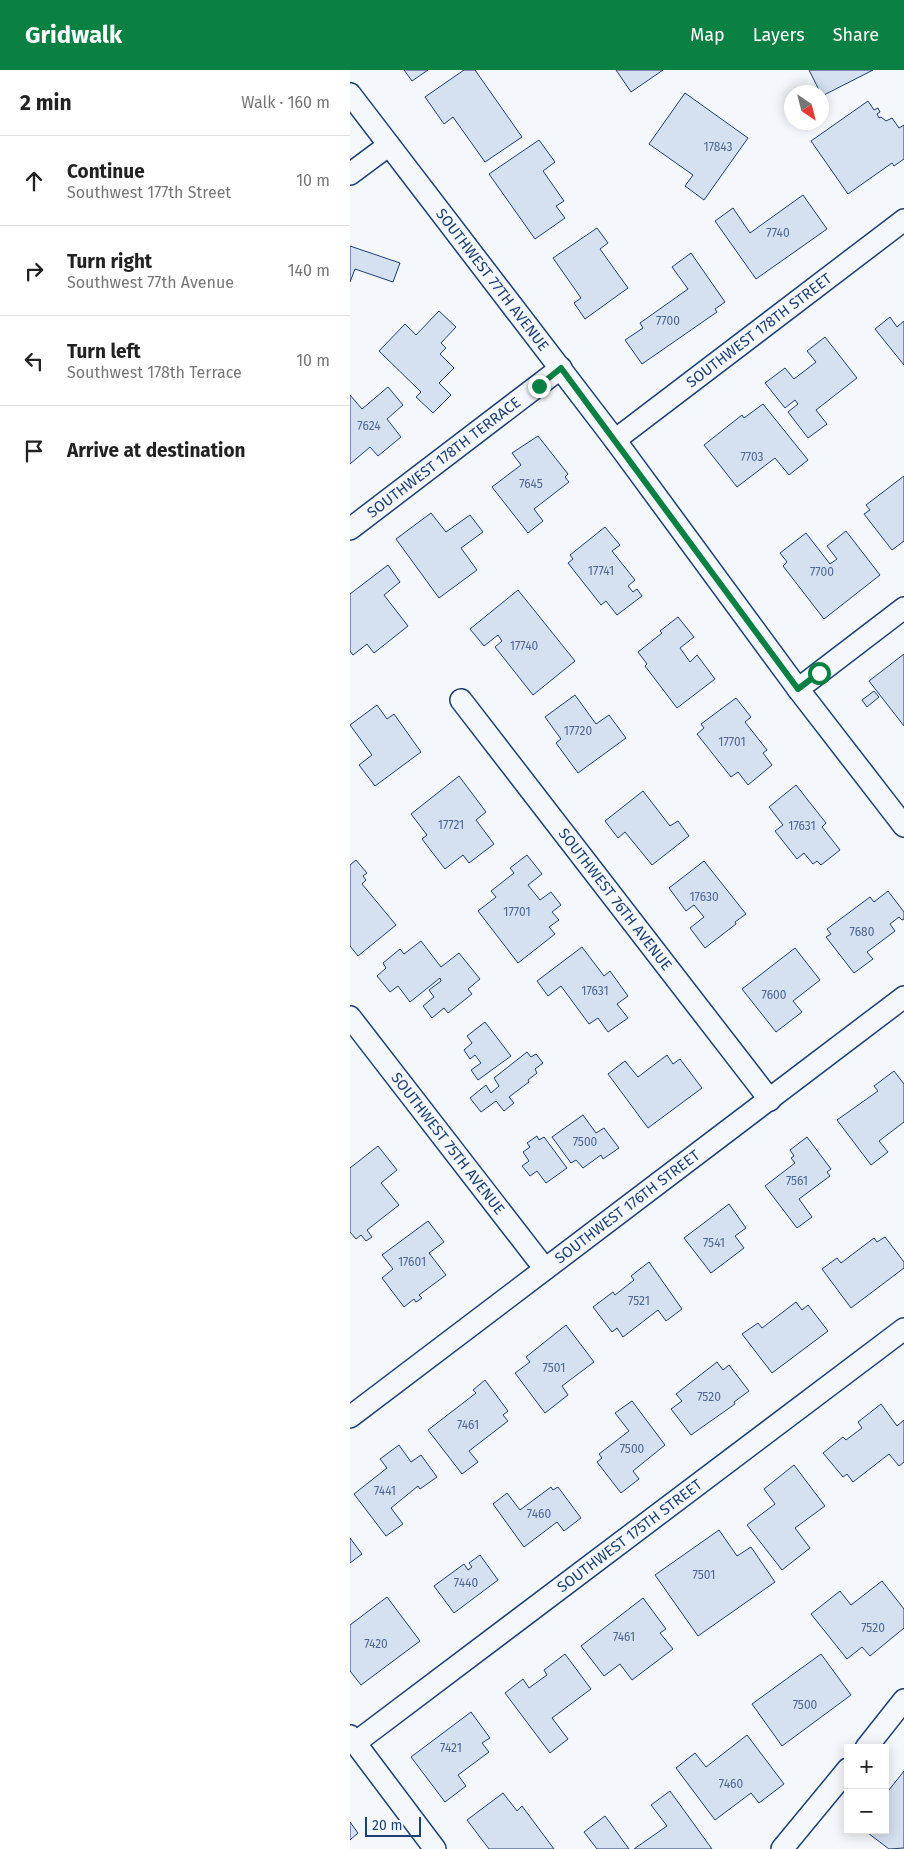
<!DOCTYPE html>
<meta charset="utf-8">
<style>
body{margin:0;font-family:"Fira Sans",sans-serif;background:#f6f6f6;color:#222}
.controls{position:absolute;right:15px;bottom:15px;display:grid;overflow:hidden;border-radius:0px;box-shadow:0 2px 12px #0003}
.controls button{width:45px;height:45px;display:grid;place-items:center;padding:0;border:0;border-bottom:1px solid #e0e0e0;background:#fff;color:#222;font:25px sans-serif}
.compass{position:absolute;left:434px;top:15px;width:45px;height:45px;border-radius:50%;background:#fff;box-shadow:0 2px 12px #0003;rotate:145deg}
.scale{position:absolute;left:15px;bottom:12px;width:56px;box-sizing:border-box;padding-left:5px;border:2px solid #1d3f73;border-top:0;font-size:14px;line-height:18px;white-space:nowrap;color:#1d3f73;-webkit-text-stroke:4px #f4f7fb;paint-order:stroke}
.stop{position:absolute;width:15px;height:15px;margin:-11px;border:4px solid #0b8043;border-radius:50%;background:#fff}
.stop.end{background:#0b8043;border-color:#fff;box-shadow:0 1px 5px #0008}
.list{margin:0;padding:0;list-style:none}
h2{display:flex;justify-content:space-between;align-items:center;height:65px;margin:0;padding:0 20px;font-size:21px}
h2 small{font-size:16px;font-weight:400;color:#767676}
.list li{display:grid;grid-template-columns:32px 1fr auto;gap:15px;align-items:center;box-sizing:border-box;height:90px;padding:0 20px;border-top:1px solid #e0e0e0}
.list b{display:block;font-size:19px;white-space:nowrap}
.list p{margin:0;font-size:16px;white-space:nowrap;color:#767676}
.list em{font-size:16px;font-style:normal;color:#767676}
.icon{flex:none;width:28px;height:28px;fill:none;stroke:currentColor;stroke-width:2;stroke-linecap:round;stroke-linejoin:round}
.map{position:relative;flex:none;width:554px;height:1779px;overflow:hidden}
header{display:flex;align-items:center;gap:30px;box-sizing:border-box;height:70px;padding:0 25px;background:#0b8043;color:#fff}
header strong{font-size:24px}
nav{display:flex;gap:28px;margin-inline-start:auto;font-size:18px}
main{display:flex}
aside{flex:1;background:#fff}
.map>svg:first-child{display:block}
.building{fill:#d5e0f0;stroke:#1d3f73}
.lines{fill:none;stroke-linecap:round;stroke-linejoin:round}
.minor-casing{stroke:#1d3f73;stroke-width:24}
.minor{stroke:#f4f7fb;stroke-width:21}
.route{stroke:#0b8043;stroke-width:6}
.labels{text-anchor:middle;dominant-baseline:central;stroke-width:4;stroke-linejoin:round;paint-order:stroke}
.number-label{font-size:12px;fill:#4b6792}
.street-label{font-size:15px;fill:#1d3f73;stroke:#f4f7fb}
</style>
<header>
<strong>Gridwalk</strong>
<nav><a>Map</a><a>Layers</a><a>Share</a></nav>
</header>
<main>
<aside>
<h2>2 min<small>Walk · 160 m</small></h2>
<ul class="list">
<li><svg class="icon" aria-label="ahead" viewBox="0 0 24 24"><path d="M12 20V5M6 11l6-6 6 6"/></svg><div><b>Continue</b><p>Southwest 177th Street</p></div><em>10 m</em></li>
<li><svg class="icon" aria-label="right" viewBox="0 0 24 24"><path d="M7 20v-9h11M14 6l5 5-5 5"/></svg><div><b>Turn right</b><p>Southwest 77th Avenue</p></div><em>140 m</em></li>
<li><svg class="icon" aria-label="left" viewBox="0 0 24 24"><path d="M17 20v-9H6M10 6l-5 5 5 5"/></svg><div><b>Turn left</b><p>Southwest 178th Terrace</p></div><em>10 m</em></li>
<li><svg class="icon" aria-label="arrive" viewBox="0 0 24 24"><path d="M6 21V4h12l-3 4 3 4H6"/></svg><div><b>Arrive at destination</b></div></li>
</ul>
</aside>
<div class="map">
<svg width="554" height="1779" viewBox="0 0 554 1779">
<rect width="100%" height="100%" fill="#f4f7fb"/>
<g class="building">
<polygon points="54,0 78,0 62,11"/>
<polygon points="114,0 125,0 172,67 135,92 103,47 94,54 75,27"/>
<polygon points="266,0 313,0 281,22"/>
<polygon points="459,0 523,0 472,26"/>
<polygon points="335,23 398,68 354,130 335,116 343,105 299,74"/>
<polygon points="518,31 524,40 528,38 530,42 527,44 529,48 531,47 536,51 542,48 549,58 554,55 554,89 544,96 542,93 498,124 461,71"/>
<polygon points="189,70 205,92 193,101 214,131 206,136 215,148 185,169 139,104"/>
<polygon points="453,125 477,159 406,209 365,151 383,138 400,163"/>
<polygon points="247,158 258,173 250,179 278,218 235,249 224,233 231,228 203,188"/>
<polygon points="0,176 50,193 43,212 5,199 0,212"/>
<polygon points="341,183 375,232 365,239 367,242 292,294 275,270 293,258 290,253 338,219 322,197"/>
<polygon points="89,241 106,257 91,273 96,278 90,284 104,298 89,313 101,325 83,343 66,327 71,322 29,281 55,254 66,265"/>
<polygon points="540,247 547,257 554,251 554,295 525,259"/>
<polygon points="475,267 507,308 466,340 477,354 458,368 438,342 448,334 445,330 435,338 415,313 435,298 444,309 466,292 457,281"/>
<polygon points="38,317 53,335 37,349 51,367 28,386 20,377 0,394 0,325 12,339"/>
<polygon points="413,334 458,390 439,405 425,388 387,417 354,375 392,345 394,348"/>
<polygon points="188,366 218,404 215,407 219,412 184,439 193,451 178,463 142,417 171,395 162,383"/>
<polygon points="554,406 554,471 542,480 514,444 520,440 516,435"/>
<polygon points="81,443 96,462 120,445 133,462 111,478 127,500 89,528 46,469"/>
<polygon points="255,457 270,475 262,481 285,510 278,516 283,522 287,519 292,526 267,545 256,531 251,535 218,493 223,489 220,485"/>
<polygon points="496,461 530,505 474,549 433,496 437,492 430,483 456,463 480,494 487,489 477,476"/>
<polygon points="38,495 50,512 34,525 58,556 24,583 17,574 3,585 0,581 0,524"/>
<polygon points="168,520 225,591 183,625 145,577 152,571 148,565 134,576 120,559"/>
<polygon points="328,547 344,567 330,578 340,592 347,585 365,609 327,638 295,596 297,594 288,582 312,563 310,561"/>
<polygon points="554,584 554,656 519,611"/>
<polygon points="524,621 529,627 517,637 512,630"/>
<polygon points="225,625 246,654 259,645 276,668 228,703 206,673 211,669 195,647"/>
<polygon points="386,628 401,647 395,652 417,680 413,683 422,695 398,715 388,702 381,707 347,664 354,658 351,654"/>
<polygon points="27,635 37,649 44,644 71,682 25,716 9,695 22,685 0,655"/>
<polygon points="109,706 136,742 126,750 144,774 119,793 113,785 95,799 72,769 77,765 61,744"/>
<polygon points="446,715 476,753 472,757 490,780 471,795 467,791 463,794 454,783 447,789 425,761 433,755 419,737"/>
<polygon points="293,721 320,756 328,751 339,766 302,795 275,762 268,768 255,751"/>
<polygon points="177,785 192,804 178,815 190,830 201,822 211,835 202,842 209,850 199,857 205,864 168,893 128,841 146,827 141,821 164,803 160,798"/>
<polygon points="6,790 17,803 13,806 16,810 12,814 46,855 8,886 0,876 0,795"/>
<polygon points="354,791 396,844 385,852 386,854 355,878 340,858 354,847 344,835 336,841 319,818"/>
<polygon points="538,821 554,842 554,849 552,850 549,847 540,854 545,861 517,882 523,889 504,903 476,867 481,864 477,859 520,827 524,832"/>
<polygon points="71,871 91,897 109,883 130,909 118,919 122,924 98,943 94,938 82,948 73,936 84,927 79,920 91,911 90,908 60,932 48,916 40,922 27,906 36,898 33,893 50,879 54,884"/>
<polygon points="232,877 254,906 260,901 278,926 267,934 278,948 258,962 248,948 239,954 211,916 198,926 187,911"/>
<polygon points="445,878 470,910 443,931 452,942 426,962 392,919"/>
<polygon points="135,952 161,986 128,1010 121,1000 131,993 125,985 120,989 114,980 122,973 117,966"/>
<polygon points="177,982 181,987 186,984 193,993 185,999 187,1003 178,1010 179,1012 159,1027 164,1033 154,1041 146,1031 131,1042 120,1028 136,1015 141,1023 149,1016 144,1008"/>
<polygon points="317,985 323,994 330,989 352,1018 298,1058 258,1004 275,991 288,1007"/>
<polygon points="544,1001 554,1014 554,1052 529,1071 538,1082 521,1095 487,1050 528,1021 524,1016"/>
<polygon points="233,1045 246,1063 254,1058 269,1078 253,1089 251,1085 233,1098 226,1090 221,1093 202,1067"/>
<polygon points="187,1066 189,1070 194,1067 217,1098 196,1113 187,1101 180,1106 172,1096 179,1091 173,1082 180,1077 177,1073"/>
<polygon points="457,1067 481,1099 477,1102 480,1106 449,1129 462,1147 447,1158 415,1116 445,1093 441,1088 444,1086 440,1080"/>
<polygon points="28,1076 47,1100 31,1113 49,1135 17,1160 22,1167 16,1171 11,1165 6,1169 0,1162 0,1098"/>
<polygon points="379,1134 396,1158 385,1166 394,1178 361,1203 334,1168"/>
<polygon points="78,1151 94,1172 79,1183 96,1205 69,1225 72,1228 66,1232 64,1229 54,1237 32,1208 43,1199 32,1185"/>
<polygon points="535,1167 554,1192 554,1198 501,1238 472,1199 487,1188 491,1193 524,1168 527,1172"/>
<polygon points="299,1192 332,1239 316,1251 308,1240 273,1267 267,1258 262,1262 243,1237 263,1222 265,1225 284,1210 281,1206"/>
<polygon points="446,1232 452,1240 458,1235 478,1261 422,1303 392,1264 408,1253 412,1258"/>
<polygon points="216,1255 244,1292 212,1316 218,1325 195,1343 165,1303 180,1292 176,1287"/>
<polygon points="367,1292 373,1300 379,1295 399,1321 384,1332 385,1334 341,1365 321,1339 332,1331 326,1324"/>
<polygon points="135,1310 158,1341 153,1345 158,1351 119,1381 128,1392 112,1404 78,1360 126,1323 123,1320"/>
<polygon points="282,1331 315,1375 283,1401 289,1409 271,1423 247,1392 252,1388 249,1384 279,1361 265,1343"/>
<polygon points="531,1334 547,1356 554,1350 554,1392 549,1396 539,1384 503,1412 497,1404 493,1407 473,1383 493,1367 496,1370 512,1358 508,1352"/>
<polygon points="49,1375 61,1392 71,1385 87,1407 70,1419 68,1416 41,1438 53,1454 36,1466 4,1424 37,1398 30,1389"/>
<polygon points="444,1395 475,1436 445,1458 460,1478 432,1500 397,1455 425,1434 414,1419"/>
<polygon points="201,1417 203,1420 208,1417 231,1448 214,1461 207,1452 174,1477 143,1434 157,1423 170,1440"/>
<polygon points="369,1460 387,1486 401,1477 425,1512 348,1566 305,1505"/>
<polygon points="0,1468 12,1484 0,1493"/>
<polygon points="130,1485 148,1510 104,1543 84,1516 114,1494 118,1500 122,1497 119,1493"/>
<polygon points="532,1511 554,1539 554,1558 520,1586 512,1577 497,1589 461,1544 490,1521 501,1535"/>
<polygon points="37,1527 70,1571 11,1615 0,1601 0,1555"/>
<polygon points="293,1528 316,1559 310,1563 323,1579 282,1610 270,1594 254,1606 231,1576"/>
<polygon points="215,1584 241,1619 202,1648 218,1669 200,1683 155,1623 173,1609 179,1618 197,1605 194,1600"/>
<polygon points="471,1584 501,1625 432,1676 402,1634"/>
<polygon points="121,1642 140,1668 132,1673 139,1682 108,1705 116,1716 95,1732 61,1687"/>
<polygon points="397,1665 434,1714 409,1733 401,1723 365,1750 326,1698 345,1683 356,1697"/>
<polygon points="554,1701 554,1778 539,1779 514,1760 535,1760 535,1725"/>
<polygon points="320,1721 362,1779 284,1779 317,1756 301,1735"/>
<polygon points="153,1723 167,1741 172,1736 204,1779 139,1779 117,1750"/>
<polygon points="255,1746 279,1779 247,1779 234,1762"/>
<polygon points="0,1752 8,1763 0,1770"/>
</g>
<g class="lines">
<g class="minor-casing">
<g id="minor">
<path id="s1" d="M 0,24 L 265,370 L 448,619 L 554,756"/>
<polyline points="0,104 39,75"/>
<path id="s2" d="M 265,370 L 554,150"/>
<path id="s3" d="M 0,459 L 211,298"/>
<polyline points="448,619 554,538"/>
<path id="s4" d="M 111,630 L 420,1030"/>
<path id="s5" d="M 0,947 L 195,1199"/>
<path id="s6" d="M 0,1347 L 554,927"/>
<polyline points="0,1666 85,1779"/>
<path id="s7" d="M 5,1673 L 554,1259"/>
<polyline points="516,1678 554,1630"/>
<polyline points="432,1779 498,1699"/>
</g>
</g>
<use href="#minor" class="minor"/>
</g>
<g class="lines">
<polyline class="route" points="189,316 211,298 448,619 469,603"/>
</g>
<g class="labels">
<g class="number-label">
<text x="368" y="77">17843</text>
<text x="428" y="163">7740</text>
<text x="318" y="251">7700</text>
<text x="19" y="356">7624</text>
<text x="402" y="387">7703</text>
<text x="181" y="414">7645</text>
<text x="251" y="501">17741</text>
<text x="472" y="502">7700</text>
<text x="174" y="576">17740</text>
<text x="228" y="661">17720</text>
<text x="382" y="672">17701</text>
<text x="101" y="755">17721</text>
<text x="452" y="756">17631</text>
<text x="354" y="827">17630</text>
<text x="167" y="842">17701</text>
<text x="512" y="862">7680</text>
<text x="245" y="921">17631</text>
<text x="424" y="925">7600</text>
<text x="235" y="1072">7500</text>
<text x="447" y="1111">7561</text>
<text x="364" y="1173">7541</text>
<text x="62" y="1192">17601</text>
<text x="289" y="1231">7521</text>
<text x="204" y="1298">7501</text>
<text x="359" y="1327">7520</text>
<text x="118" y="1355">7461</text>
<text x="282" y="1379">7500</text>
<text x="35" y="1421">7441</text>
<text x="189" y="1444">7460</text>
<text x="354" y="1505">7501</text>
<text x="116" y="1513">7440</text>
<text x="523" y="1558">7520</text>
<text x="274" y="1567">7461</text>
<text x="26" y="1574">7420</text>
<text x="455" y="1635">7500</text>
<text x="101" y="1678">7421</text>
<text x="381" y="1714">7460</text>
</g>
<g class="street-label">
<text stroke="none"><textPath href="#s1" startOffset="234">SOUTHWEST 77TH AVENUE</textPath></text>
<text stroke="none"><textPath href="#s2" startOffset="181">SOUTHWEST 178TH STREET</textPath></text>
<text stroke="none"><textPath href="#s3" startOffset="118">SOUTHWEST 178TH TERRACE</textPath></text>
<text stroke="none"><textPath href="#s4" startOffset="252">SOUTHWEST 76TH AVENUE</textPath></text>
<text stroke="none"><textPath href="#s5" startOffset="160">SOUTHWEST 75TH AVENUE</textPath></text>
<text stroke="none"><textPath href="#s6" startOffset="348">SOUTHWEST 176TH STREET</textPath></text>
<text stroke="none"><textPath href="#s7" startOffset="344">SOUTHWEST 175TH STREET</textPath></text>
</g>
</g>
</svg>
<div class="controls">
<button>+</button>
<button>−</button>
</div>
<svg class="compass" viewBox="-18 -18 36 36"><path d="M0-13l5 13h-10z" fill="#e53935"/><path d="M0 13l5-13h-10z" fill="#767676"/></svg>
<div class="scale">20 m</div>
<div class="stop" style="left:469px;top:603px"></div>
<div class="stop end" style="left:189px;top:316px"></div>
</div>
</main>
